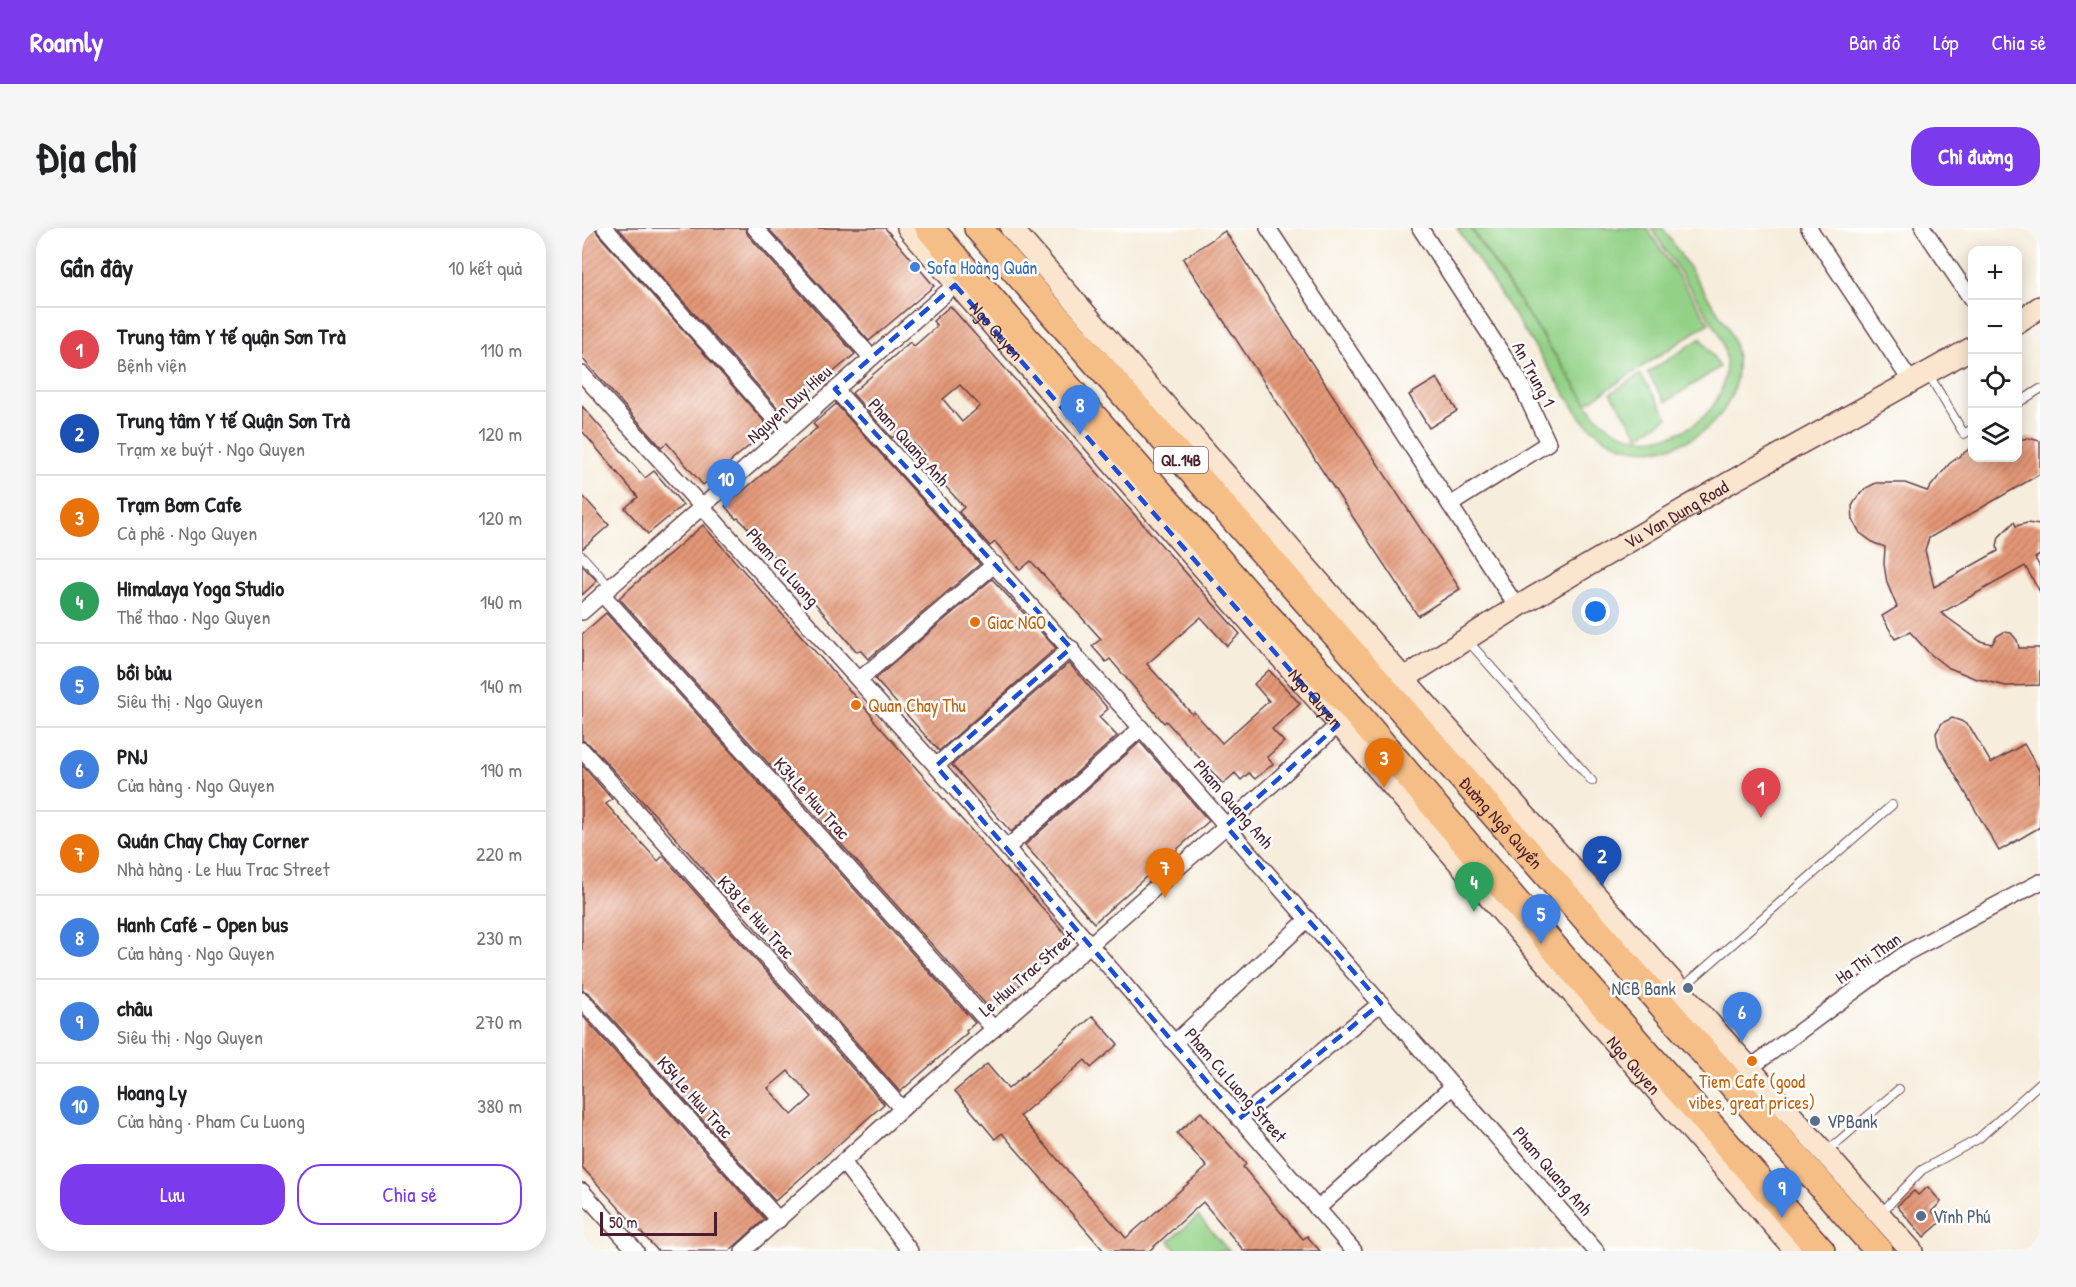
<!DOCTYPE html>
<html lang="vi">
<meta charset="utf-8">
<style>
body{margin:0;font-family:"Patrick Hand",sans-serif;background:#f6f6f6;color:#202124}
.controls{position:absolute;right:18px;top:18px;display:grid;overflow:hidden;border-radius:12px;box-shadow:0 3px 15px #0003}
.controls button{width:54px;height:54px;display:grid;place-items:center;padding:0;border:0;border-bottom:2px solid #e0e0e0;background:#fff;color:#202124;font:30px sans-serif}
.scale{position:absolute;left:18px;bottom:15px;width:117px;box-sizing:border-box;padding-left:6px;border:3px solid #4a1f2b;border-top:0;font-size:16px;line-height:21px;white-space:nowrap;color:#4a1f2b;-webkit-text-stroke:4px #fff;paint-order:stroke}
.you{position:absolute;left:1014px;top:384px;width:21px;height:21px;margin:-15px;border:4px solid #fff;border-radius:50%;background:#1a73e8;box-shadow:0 0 0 9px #1a73e833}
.badge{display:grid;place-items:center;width:39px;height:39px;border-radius:50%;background:#7c3aed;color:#fff;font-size:20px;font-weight:700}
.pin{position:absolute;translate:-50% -50px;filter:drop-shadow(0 2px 3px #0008)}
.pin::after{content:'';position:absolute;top:32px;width:21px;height:18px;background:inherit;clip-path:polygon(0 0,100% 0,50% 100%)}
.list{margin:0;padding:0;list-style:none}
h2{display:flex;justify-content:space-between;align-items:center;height:78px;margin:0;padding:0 24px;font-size:26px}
h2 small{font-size:20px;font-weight:400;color:#757577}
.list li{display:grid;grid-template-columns:39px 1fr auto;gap:18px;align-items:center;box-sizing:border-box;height:84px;padding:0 24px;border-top:2px solid #e0e0e0}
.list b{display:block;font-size:22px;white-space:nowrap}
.list p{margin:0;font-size:20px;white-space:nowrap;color:#757577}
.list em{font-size:20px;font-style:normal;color:#757577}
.actions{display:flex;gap:12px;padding:18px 24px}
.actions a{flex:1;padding:14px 0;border:2px solid #7c3aed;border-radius:24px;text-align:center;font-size:21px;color:#7c3aed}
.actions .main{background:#7c3aed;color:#fff}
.icon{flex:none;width:33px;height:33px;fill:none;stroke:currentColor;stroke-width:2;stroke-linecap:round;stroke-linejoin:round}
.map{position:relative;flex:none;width:1458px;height:1023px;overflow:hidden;border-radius:24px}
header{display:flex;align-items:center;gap:36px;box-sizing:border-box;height:84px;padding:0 30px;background:#7c3aed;color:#fff}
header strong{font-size:28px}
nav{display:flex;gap:33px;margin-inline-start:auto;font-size:21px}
.intro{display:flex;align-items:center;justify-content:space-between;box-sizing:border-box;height:144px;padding:0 36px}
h1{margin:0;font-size:42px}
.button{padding:15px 27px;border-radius:24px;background:#7c3aed;color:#fff;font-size:21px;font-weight:700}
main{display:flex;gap:36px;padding:0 36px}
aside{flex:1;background:#fff;border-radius:24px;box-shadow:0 3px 15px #0003}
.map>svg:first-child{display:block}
.pitch{fill:#93d186;stroke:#6e7858;stroke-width:1.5}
.building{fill:url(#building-hatch);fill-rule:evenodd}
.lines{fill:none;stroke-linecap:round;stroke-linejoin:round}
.lane-casing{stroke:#643e46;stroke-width:10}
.street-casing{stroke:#643e46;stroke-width:18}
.secondary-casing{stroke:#643e46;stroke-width:24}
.highway-casing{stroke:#643e46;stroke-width:30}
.lane{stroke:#fff;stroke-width:8}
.street{stroke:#fff;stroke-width:15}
.secondary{stroke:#fbe5cf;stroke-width:21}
.highway{stroke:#f6be87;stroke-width:27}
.marked{fill:none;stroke:#1d4ed8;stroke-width:4.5;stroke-dasharray:12 8;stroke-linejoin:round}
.shop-dot{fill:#3f7fe0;stroke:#fff;stroke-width:2}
.food-dot{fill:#e8710a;stroke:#fff;stroke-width:2}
.service-dot{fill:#5c6f8a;stroke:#fff;stroke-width:2}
.labels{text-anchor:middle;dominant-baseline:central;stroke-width:5;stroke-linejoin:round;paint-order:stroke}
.shield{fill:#fff;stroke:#80626b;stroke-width:1.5}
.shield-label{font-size:16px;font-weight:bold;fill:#4a1f2b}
.shop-label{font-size:18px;fill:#366cbe;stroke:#fff;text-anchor:start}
.street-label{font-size:18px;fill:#4a1f2b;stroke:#fff}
.food-label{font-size:18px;fill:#c56008;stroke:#fff;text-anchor:start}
.service-label{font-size:18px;fill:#4e5e75;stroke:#fff;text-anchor:start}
</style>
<header>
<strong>Roamly</strong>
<nav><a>Bản đồ</a><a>Lớp</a><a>Chia sẻ</a></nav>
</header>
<div class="intro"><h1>Địa chỉ</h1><a class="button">Chỉ đường</a></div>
<main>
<aside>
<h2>Gần đây<small>10 kết quả</small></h2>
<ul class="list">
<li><span class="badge" style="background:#e0444e">1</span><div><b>Trung tâm Y tế quận Sơn Trà</b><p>Bệnh viện</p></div><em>110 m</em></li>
<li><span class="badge" style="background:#1a4fb4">2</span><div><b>Trung tâm Y tế Quận Sơn Trà</b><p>Trạm xe buýt · Ngo Quyen</p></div><em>120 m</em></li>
<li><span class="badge" style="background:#e8710a">3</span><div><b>Trạm Bơm Cafe</b><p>Cà phê · Ngo Quyen</p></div><em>120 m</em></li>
<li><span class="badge" style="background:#2e9e5b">4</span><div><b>Himalaya Yoga Studio</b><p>Thể thao · Ngo Quyen</p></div><em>140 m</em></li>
<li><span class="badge" style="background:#3f7fe0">5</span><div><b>bồi bửu</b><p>Siêu thị · Ngo Quyen</p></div><em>140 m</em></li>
<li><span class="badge" style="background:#3f7fe0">6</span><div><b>PNJ</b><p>Cửa hàng · Ngo Quyen</p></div><em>190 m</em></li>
<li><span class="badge" style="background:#e8710a">7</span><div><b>Quán Chay Chay Corner</b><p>Nhà hàng · Le Huu Trac Street</p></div><em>220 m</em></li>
<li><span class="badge" style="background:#3f7fe0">8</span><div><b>Hanh Café - Open bus</b><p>Cửa hàng · Ngo Quyen</p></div><em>230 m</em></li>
<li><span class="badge" style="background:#3f7fe0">9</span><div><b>châu</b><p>Siêu thị · Ngo Quyen</p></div><em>270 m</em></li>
<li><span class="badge" style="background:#3f7fe0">10</span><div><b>Hoang Ly</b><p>Cửa hàng · Pham Cu Luong</p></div><em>380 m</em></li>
</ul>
<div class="actions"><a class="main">Lưu</a><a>Chia sẻ</a></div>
</aside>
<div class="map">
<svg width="1458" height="1023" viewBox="0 0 1458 1023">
<defs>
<pattern id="building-hatch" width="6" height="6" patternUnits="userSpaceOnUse" patternTransform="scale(1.5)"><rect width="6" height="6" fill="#e49877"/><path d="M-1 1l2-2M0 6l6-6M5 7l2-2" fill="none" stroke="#bb7b62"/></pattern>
</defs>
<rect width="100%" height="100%" fill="#fff"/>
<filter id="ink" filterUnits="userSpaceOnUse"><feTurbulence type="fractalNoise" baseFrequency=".0167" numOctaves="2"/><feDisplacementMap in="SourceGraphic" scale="12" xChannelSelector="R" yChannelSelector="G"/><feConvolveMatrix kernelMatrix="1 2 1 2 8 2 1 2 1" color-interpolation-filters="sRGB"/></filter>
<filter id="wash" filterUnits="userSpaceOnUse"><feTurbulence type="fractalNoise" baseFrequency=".008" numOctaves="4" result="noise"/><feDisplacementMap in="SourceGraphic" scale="24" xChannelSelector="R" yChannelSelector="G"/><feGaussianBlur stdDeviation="1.35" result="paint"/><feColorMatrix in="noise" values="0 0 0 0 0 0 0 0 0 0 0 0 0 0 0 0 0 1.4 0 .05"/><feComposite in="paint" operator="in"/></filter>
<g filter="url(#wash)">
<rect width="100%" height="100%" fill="#f6eddc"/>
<g class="pitch">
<path d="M 875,0 L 888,0 L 1012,186 C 1072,248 1173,182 1136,103 L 1069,0 L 1081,0 L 1145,98 C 1192,190 1064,270 997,187 Z"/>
<polygon points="889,0 1065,0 1127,95 1005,175"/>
<polygon points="1119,110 1138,139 1084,174 1065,145"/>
<polygon points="1058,146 1086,189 1057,208 1029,165"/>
<polygon points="616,988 647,1023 595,1023 587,1013"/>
</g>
<g id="blocks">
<g class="building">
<polygon points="0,0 13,0 16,6 188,200 121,257 85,215 79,219 0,130"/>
<polygon points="36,0 163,0 166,7 273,126 201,186"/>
<polygon points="186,0 303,0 352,58 287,113"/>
<polygon points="643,3 878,361 836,388 601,31"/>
<path d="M 368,78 L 658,406 L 645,418 L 619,389 L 565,436 L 610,486 L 612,484 L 640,515 L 687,473 L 672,456 L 687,442 L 718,476 L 690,501 L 702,514 L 685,529 L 691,536 L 673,551 L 667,545 L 659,552 L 653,545 L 641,556 L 584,493 L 582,495 L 528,431 L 524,434 L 510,418 L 519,411 L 449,333 L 438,342 L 413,314 L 408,318 L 377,284 L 382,279 L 339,231 L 342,227 L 324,207 L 320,210 L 316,205 L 310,210 L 270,165 L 328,114 L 332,118 L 355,98 L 351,93 ZM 378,157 L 398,178 L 380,194 L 361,171 Z"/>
<polygon points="855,150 875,183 847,200 827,167"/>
<polygon points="254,176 398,336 286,431 278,422 275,424 214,353 166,300 156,290 154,291 143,278 235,200 231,196"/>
<polygon points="0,178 63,250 72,243 101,277 66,306 43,280 56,269 0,203"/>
<polygon points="1446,210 1458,213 1458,246 1347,310 1343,322 1352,359 1416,323 1415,318 1417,309 1432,294 1434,298 1445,295 1458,297 1458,327 1453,330 1458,339 1458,364 1443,338 1359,385 1398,413 1410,416 1415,408 1422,404 1429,405 1435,412 1437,420 1458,420 1458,457 1424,458 1392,450 1365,439 1346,424 1328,404 1313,411 1300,388 1315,379 1305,355 1302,336 1303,319 1292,315 1278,305 1271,292 1270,278 1276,268 1284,260 1294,255 1323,255 1345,263 1367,236 1390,219 1390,230 1436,230 1436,212"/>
<polygon points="0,267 27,297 0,321"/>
<polygon points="121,297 291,489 290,490 373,584 432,650 433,649 489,712 409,782 37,370"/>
<polygon points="0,337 15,353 0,367"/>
<polygon points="410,351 474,420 357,523 293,451"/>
<polygon points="24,385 393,795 384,803 385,805 318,864 75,589 7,516 0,512 0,406"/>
<polygon points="487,435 526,481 517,489 535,508 429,604 370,537"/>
<polygon points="1370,490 1379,493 1388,499 1409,535 1442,516 1458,544 1458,599 1417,623 1356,517 1354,505 1360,495"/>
<polygon points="558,514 627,593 512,695 443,617"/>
<path d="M 0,537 L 30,571 L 24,576 L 76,633 L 81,628 L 302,876 L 193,973 L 7,765 L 0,762 ZM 206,843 L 230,869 L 210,887 L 186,860 Z"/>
<polygon points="0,787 183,991 147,1023 76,1023 0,939"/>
<polygon points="511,788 536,816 509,840 503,832 438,888 544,1010 625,939 595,905 619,884 664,936 661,939 721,1011 725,1008 738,1023 662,1023 621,974 567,1023 522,1023 420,905 413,911 373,863 405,836 426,861"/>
<polygon points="1346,959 1359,974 1350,983 1359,994 1342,1009 1315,978 1332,963 1336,967"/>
</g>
</g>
</g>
<g filter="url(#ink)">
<use href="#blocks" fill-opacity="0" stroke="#643e46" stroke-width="1.5"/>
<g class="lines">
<g class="lane-casing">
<g id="lane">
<polyline points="1347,147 1382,206 1390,201"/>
<polyline points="1436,175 1458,161"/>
<polyline points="0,328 28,359"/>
<polyline points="886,413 1010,553"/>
<polyline points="1100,760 1310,577"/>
<polyline points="1243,925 1317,861"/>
<polyline points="1298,986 1340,942 1396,911 1458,855"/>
</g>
</g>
<g class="street-casing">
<g id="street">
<polyline points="23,0 204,204"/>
<polyline points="173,0 289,129"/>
<polyline points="686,0 935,379"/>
<polyline points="838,0 936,150 966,215 868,277"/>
<polyline points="1227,0 1330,155"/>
<polyline points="1341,0 1390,72"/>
<polyline points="0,146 354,538 772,1023"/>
<polyline points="253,161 559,500 1014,1023"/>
<polyline points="20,366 412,801"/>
<polyline points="0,384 382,49"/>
<polyline points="278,451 413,336"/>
<polyline points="0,522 320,881"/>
<polyline points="354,538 489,420"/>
<polyline points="425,620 559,500"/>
<polyline points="0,772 197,992"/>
<polyline points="592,815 726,691"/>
<polyline points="1161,845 1324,725 1458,654"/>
<polyline points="657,891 799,775"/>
<polyline points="261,934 328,1023"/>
<polyline points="0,963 54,1023"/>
<polyline points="735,981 871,858"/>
<polyline points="161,1023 320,881 644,598 756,497"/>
</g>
</g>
<g class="secondary-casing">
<g id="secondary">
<path id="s1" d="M 326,0 L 1214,1023"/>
<polyline points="429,0 821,450 1330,1023"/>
<polyline points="1436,94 1458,79"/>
<path id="s2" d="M 810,458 L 935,379 L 1145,256 L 1390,120"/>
</g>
</g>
<g class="highway-casing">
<g id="highway">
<polyline points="347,0 685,388 773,484 991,742 1239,1023"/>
<path id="s3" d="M 396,0 L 1297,1023"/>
</g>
</g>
<use href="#lane" class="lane"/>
<use href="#street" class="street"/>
<use href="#secondary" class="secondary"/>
<use href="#highway" class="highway"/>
</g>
</g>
<path class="marked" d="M 373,57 L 756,497 L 644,598 L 799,775 L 657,891 L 354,538 L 489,420 L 253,161 Z"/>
<circle class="shop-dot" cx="333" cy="39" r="6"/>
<g class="food-dot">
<circle cx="393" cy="394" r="6"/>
<circle cx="274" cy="477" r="6"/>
<circle cx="1170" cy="833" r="6"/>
</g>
<g class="service-dot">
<circle cx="1106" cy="760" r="6"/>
<circle cx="1233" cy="893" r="6"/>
<circle cx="1339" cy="988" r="6"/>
</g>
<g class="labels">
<rect class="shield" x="572" y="219" width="54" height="26" rx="4.5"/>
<g class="shield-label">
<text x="599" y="232">QL.14B</text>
</g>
<g class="shop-label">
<text x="345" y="39">Sofa Hoàng Quân</text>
</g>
<g class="street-label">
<text stroke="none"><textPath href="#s1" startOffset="136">Ngo Quyen</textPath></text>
<text transform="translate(952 146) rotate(62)">An Trung 1</text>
<text transform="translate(207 176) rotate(-42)">Nguyen Duy Hieu</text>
<text transform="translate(327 214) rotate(48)">Pham Quang Anh</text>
<text stroke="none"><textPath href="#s2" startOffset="332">Vu Van Dung Road</textPath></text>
<text transform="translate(201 339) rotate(48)">Pham Cu Luong</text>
<text stroke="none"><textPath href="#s1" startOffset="622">Ngo Quyen</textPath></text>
<text transform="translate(230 570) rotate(48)">K34 Le Huu Trac</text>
<text transform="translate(652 576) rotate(49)">Pham Quang Anh</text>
<text stroke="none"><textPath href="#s3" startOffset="792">Đường Ngô Quyền</textPath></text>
<text transform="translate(174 689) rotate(48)">K38 Le Huu Trac</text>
<text transform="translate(1286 730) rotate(-35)">Ha Thi Than</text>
<text transform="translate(445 745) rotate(-41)">Le Huu Trac Street</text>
<text stroke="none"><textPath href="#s1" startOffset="1108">Ngo Quyen</textPath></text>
<text transform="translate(654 857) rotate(49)">Pham Cu Luong Street</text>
<text transform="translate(113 869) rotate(48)">K54 Le Huu Trac</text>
<text transform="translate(971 943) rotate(49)">Pham Quang Anh</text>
</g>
<g class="food-label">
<text x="405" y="394">Giac NGO</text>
<text x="286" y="477">Quan Chay Thu</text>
<text x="1170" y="853" text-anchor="middle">Tiem Cafe (good<tspan x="1170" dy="21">vibes, great prices)</tspan></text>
</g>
<g class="service-label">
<text x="1094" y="760" text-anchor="end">NCB Bank</text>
<text x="1245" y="893">VPBank</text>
<text x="1351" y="988">Vĩnh Phú</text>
</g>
</g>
</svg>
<div class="controls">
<button>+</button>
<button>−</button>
<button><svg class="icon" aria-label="locate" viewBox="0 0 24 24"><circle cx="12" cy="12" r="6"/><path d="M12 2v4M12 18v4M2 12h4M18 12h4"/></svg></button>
<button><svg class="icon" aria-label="layers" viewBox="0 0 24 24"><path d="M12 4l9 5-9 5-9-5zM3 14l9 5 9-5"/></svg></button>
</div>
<div class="scale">50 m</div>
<div class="you"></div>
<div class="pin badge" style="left:1179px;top:590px;background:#e0444e">1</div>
<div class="pin badge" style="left:1020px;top:658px;background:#1a4fb4">2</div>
<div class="pin badge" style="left:802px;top:560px;background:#e8710a">3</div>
<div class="pin badge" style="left:892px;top:684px;background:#2e9e5b">4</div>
<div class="pin badge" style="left:959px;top:716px;background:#3f7fe0">5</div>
<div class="pin badge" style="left:1160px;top:814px;background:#3f7fe0">6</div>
<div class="pin badge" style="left:583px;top:670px;background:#e8710a">7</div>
<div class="pin badge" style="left:498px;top:207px;background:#3f7fe0">8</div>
<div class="pin badge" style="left:1200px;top:990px;background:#3f7fe0">9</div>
<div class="pin badge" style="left:144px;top:281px;background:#3f7fe0">10</div>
</div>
</main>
